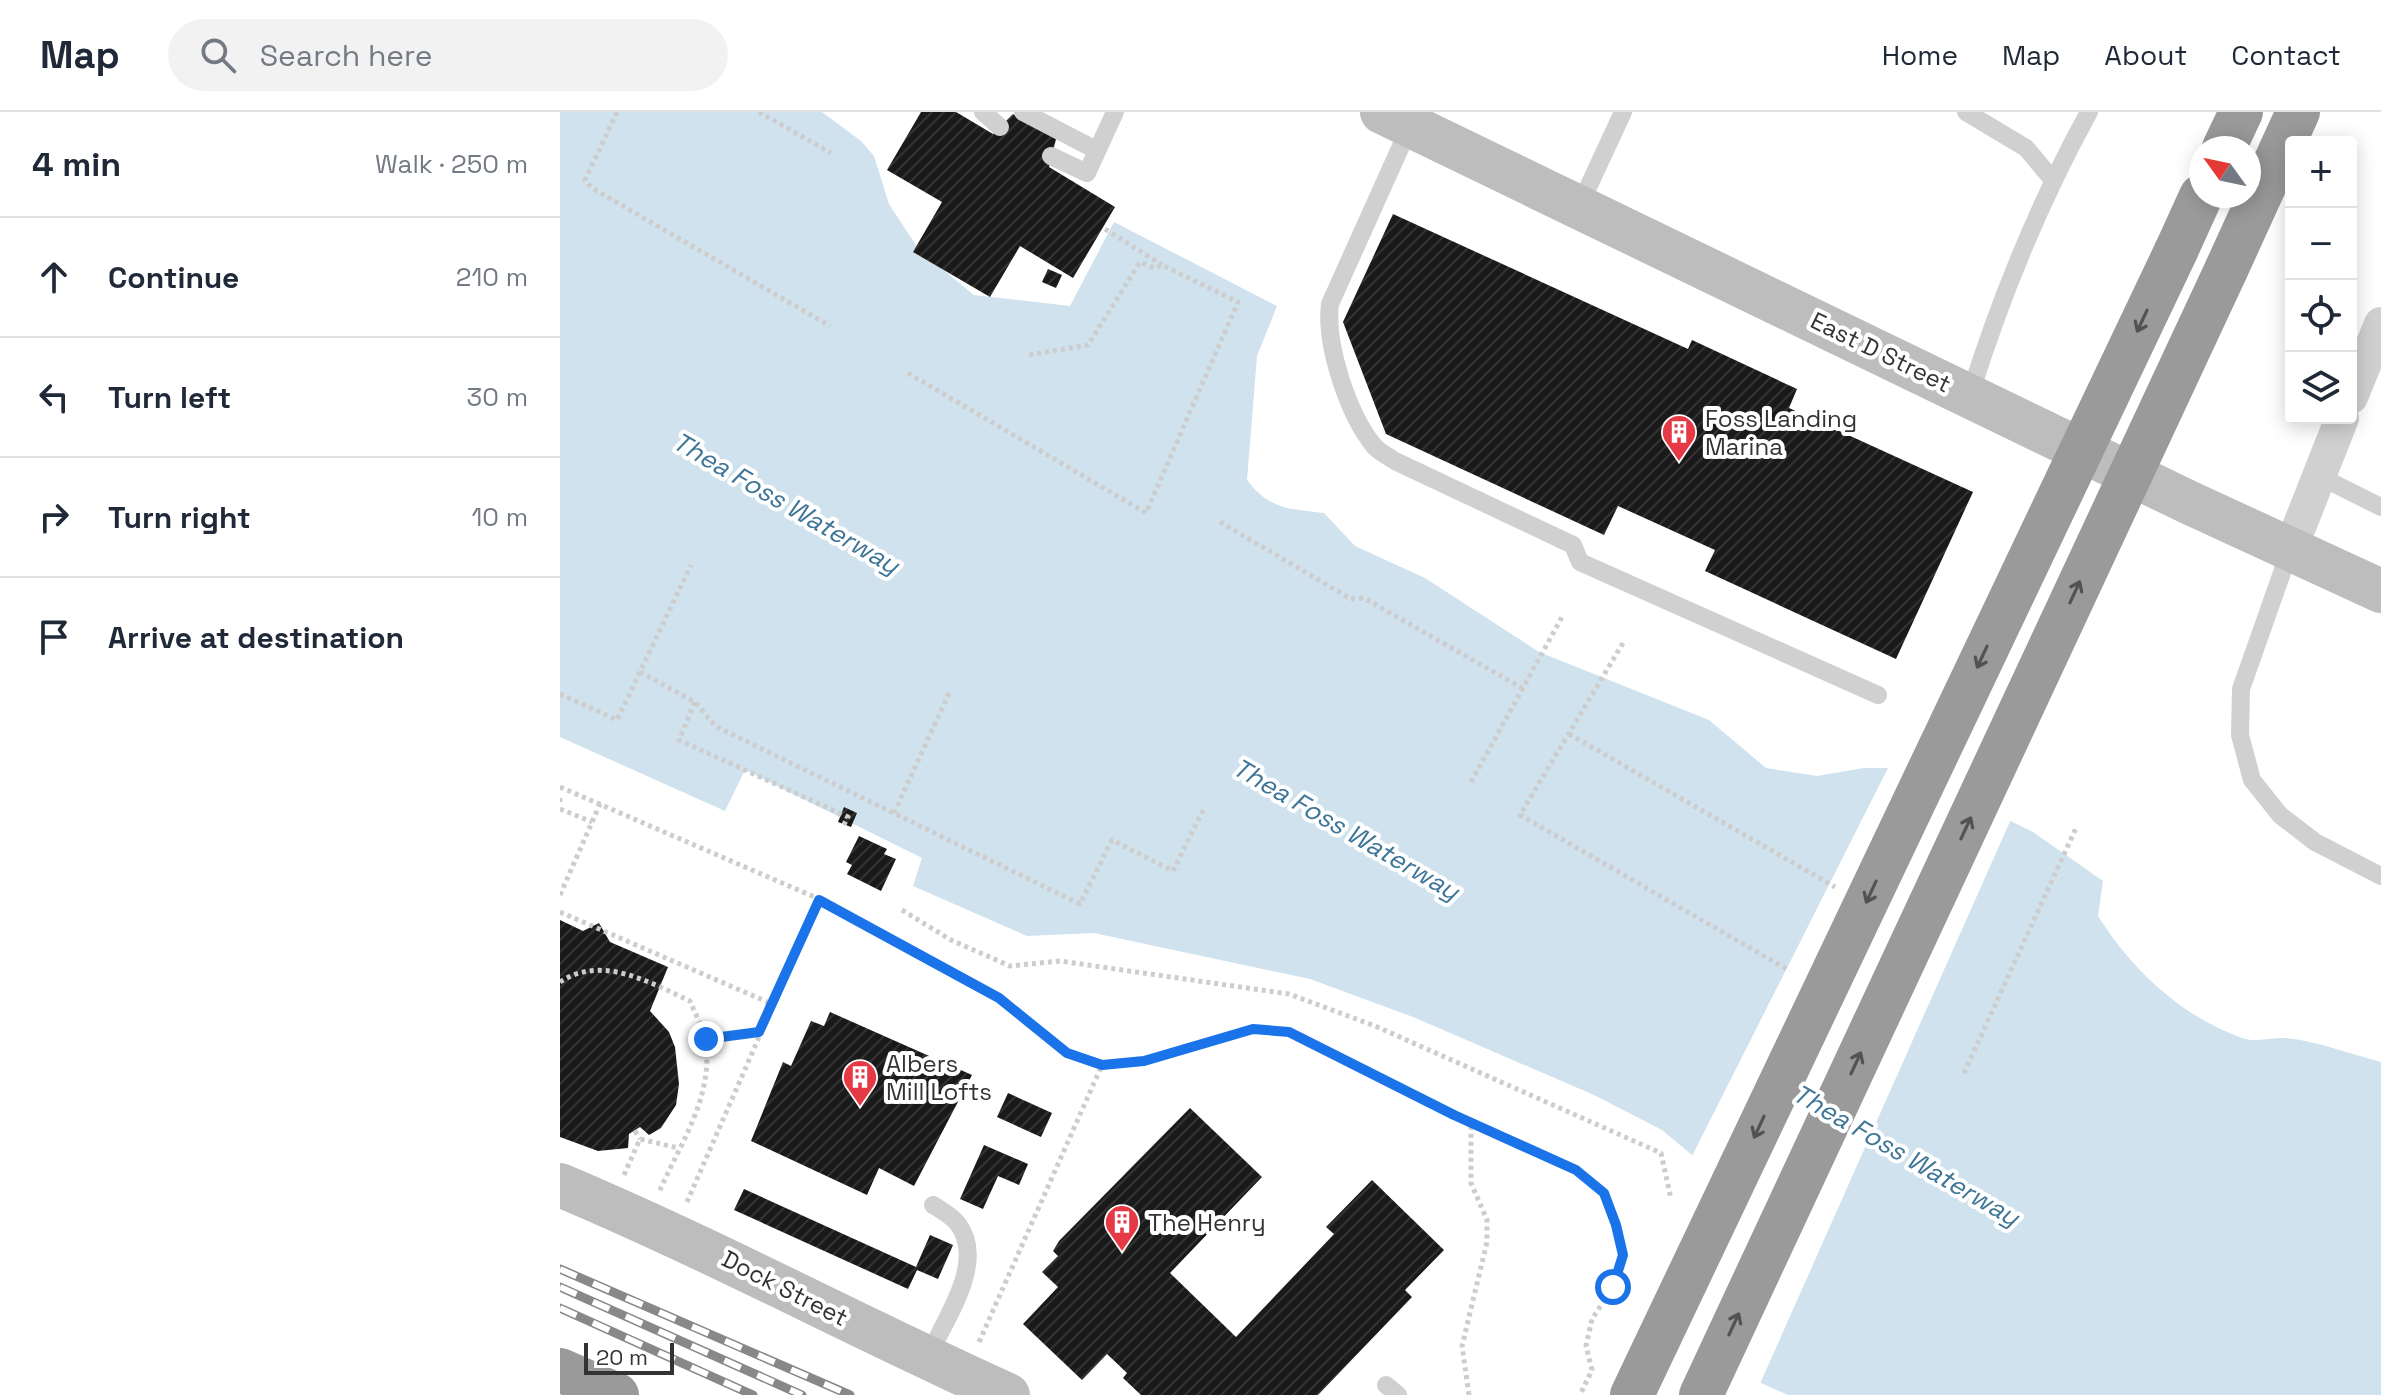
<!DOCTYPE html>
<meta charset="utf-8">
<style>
body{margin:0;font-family:"Space Grotesk",sans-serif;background:#f2f2f3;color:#1f2937}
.controls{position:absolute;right:24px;top:24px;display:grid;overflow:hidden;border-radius:8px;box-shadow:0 4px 20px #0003}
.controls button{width:72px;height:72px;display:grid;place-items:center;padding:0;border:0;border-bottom:2px solid #e0e1e3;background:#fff;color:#1f2937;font:40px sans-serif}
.compass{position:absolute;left:1629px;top:24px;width:72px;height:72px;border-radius:50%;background:#fff;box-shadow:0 4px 20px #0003;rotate:303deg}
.scale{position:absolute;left:24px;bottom:20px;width:90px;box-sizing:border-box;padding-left:8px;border:4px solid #333;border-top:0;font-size:22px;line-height:28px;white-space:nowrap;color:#333;-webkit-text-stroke:6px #fff;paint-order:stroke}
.stop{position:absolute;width:24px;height:24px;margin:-18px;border:6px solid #1a73e8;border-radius:50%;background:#fff}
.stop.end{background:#1a73e8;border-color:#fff;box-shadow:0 2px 8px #0008}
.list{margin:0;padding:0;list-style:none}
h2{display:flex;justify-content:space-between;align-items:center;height:104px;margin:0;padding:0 32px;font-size:34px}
h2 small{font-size:26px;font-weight:400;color:#747a83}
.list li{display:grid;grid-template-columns:52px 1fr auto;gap:24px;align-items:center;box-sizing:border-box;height:120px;padding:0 32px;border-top:2px solid #e0e1e3}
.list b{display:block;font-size:30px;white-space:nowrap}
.list em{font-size:26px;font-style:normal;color:#747a83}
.icon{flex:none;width:44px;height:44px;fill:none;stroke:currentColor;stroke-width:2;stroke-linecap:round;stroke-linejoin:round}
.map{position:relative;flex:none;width:1821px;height:1283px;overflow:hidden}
header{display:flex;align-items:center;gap:48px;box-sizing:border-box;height:112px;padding:0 40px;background:#fff;border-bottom:2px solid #e0e1e3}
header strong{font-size:38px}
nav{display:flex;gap:44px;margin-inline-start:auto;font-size:28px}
.search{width:560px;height:72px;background:#f2f2f3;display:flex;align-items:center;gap:20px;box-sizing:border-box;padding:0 28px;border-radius:44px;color:#747a83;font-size:30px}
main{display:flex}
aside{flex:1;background:#fff}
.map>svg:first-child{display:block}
.water{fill:#cfe2ee}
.pier{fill:#fff}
.building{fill:url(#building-hatch)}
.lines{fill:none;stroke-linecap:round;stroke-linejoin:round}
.path{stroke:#cdcdcd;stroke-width:5;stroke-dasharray:4 4;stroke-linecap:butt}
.lane{stroke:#d0d0d0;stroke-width:18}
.street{stroke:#d0d0d0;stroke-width:34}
.secondary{stroke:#bdbdbd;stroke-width:44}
.highway{stroke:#9a9a9a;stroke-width:44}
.rail-casing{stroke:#888;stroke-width:9}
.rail{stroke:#fff;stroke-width:6;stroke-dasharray:18;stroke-linecap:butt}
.highway-bridge{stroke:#9a9a9a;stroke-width:44}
.oneway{stroke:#525252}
.route{stroke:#1a73e8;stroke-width:10}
.labels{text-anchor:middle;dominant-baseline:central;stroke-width:8;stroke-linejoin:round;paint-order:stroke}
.street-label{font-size:24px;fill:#333;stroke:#fff}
.poi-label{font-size:24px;fill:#333;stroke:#fff;text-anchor:start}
.water-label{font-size:26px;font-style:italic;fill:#3f7597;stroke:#fff}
</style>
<header>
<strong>Map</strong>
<div class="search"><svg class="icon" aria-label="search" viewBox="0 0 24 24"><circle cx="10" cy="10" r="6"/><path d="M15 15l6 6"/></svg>Search here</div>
<nav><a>Home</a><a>Map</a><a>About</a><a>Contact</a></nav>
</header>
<main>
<aside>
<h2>4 min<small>Walk · 250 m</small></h2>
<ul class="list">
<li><svg class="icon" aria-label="ahead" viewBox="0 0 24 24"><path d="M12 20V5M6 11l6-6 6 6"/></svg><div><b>Continue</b></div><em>210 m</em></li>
<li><svg class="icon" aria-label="left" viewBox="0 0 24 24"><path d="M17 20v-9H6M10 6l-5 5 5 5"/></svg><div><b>Turn left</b></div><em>30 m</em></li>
<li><svg class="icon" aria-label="right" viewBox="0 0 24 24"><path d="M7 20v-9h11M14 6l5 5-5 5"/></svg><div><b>Turn right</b></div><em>10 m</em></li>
<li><svg class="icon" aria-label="arrive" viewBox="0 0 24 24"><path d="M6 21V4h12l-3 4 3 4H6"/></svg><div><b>Arrive at destination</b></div></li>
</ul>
</aside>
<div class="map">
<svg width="1821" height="1283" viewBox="0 0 1821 1283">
<defs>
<pattern id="building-hatch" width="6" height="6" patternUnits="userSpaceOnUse" patternTransform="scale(2)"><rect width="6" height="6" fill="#1a1a1a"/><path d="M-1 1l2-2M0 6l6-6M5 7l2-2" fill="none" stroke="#333"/></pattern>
</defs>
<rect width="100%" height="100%" fill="#fff"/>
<path class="water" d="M 0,0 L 262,0 L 301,29 L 314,44 L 329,92 L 359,138 L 414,183 L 510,194 L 554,110 L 717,194 L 697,244 L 687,368 C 709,397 729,397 764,401 L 795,434 L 865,466 L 979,540 L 1149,608 L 1206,656 L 1257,664 L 1304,656 L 1342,656 L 1473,720 L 1543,769 L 1538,804 C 1572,858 1621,904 1682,926 C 1695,931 1711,925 1725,926 C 1756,929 1790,942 1821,950 L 1821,1283 L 1228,1283 L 1192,1267 L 1164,1132 L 1133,1044 L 1102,1018 L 1034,983 L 853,905 L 750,867 L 534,821 L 467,824 L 353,774 L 362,746 L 185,658 L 165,699 L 0,625 Z"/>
<polygon class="pier" points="1330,652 1343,652 1452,705 1199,1274 1188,1268 1158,1206 1160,1133 1130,1048"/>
<g class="building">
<polygon points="361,0 396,0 433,22 453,2 496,27 489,55 555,95 513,166 460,134 430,185 353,140 382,90 327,58"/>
<polygon points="833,102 1128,237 1132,228 1237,277 1229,296 1413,380 1336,547 1145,459 1155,438 1058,394 1044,423 826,322 783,210"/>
<polygon points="488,157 502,163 496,176 482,170"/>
<polygon points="284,695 297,701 291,715 278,710"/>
<polygon points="299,724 327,737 324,742 336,747 321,779 287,762 292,753 286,750"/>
<polygon points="0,808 23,819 39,811 50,830 108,855 90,899 109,920 115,935 119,972 116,993 101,1016 89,1023 80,1015 69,1022 68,1036 38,1039 0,1025"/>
<polygon points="270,900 412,963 354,1074 319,1056 307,1083 191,1029 223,950 231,954 251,909 264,914"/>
<polygon points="448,981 492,1001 481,1025 437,1005"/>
<polygon points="630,996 702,1065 610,1161 676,1225 774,1122 766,1115 812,1068 884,1138 845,1178 852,1185 758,1283 581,1283 563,1266 567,1261 547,1242 522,1268 463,1212 498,1175 482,1160 498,1144 493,1139 499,1129"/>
<polygon points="424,1033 468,1052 459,1073 438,1064 423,1097 400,1087"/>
<polygon points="184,1077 356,1155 370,1123 393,1133 378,1167 357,1158 348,1177 174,1098"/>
</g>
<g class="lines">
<g class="path">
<polyline points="57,0 25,68 32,76 270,214"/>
<polyline points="199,0 271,41"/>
<polyline points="545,117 602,153"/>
<polyline points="348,261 586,401 678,190 602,153 594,156 580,150 528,233 469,243"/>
<polyline points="660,410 791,487 804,486 962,576"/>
<polyline points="1063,531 960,703 1230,859"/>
<polyline points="80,560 135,590 155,614 520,792 552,728 613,759 643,698"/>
<polyline points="0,582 57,608 131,453"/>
<polyline points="135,590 119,628 288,705 282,716"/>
<polyline points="1009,622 1275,775"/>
<polyline points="911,670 1002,505"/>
<polyline points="0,675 273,793 439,886 507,941 542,953 584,949 693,917 729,920 894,1003 1016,1058 1044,1081 1063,1143 1053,1175 1032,1207 1026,1234 1032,1258 1020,1283"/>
<polyline points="0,686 0,690"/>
<polyline points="0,697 32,710"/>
<polyline points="334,701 390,579"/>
<polyline points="0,783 40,692"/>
<polyline points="342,798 391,828 450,854 500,849 729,882 815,914 1101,1041 1111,1087"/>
<polyline points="0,800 212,892"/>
<path d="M 0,870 C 42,842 91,871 130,889 C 135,902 144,916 146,929 C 153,986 121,1030 99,1080"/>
<polyline points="146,927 198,920"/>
<polyline points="1404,961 1516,716"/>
<polyline points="75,1019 80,1027"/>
<polyline points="64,1063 80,1027 118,1036"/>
<polyline points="127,1090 259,788"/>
<polyline points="419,1230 542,953"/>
<polyline points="909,1283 902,1234 927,1130 927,1108 911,1071 911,1011"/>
</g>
<g class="lane">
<polyline points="423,0 440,15"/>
<polyline points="463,0 536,38"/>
<polyline points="1406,0 1466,36 1492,67"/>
<path d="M 850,14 L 770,192 C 765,233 788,302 814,334 C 819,340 828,344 835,349 L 1013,433 L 1020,450 L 1318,583"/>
<polyline points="491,44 527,61 555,0"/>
<polyline points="1019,95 1063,0"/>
<path d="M 1410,283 C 1441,184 1479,91 1529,0"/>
<polyline points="1759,364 1821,395"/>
<polyline points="1730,438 1681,577 1680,623 1692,668 1720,703 1755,730 1821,764"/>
<path d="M 368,1245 C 384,1208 427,1151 398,1112 C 392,1104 381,1098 373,1093"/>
<polyline points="826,1273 838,1283"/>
</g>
<g class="street">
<polyline points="1791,285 1821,212"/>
<polyline points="1730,438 1782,306"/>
</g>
<g class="secondary">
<polyline points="822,0 1628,390 1821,479"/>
<path d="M 0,1073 C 152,1137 297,1215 448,1283"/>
</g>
<g class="highway">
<polyline points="1664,36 1681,0"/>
<polyline points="1616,139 1641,84"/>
<polyline points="1666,158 1738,0"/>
<polyline points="0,1258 57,1283"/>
</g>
<g class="rail-casing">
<g id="rail">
<polyline points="0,1157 290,1283"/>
<polyline points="0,1175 242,1283"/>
<polyline points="0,1196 193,1283"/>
</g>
</g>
<use href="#rail" class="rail"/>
<g class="highway-bridge">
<polyline points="1072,1283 1616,139"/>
<polyline points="1141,1283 1666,158"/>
</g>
</g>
<defs><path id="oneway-shaft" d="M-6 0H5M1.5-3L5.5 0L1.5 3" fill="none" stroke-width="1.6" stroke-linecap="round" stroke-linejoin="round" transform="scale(2)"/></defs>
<g class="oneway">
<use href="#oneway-shaft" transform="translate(1582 209) rotate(115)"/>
<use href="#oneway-shaft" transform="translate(1515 480) rotate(-65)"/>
<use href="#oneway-shaft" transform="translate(1422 545) rotate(115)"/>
<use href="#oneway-shaft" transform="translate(1406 716) rotate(-65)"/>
<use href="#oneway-shaft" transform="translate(1311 780) rotate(115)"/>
<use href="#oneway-shaft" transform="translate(1296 951) rotate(-65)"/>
<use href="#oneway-shaft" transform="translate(1199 1015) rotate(115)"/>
<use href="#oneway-shaft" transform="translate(1174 1212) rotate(-65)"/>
</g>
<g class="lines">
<polyline class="route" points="146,927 199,920 259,788 439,886 507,941 542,953 584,949 693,917 729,920 894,1003 1016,1058 1044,1081 1056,1113 1063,1143 1053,1175"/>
</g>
<defs>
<g id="building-pin" transform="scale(1.8)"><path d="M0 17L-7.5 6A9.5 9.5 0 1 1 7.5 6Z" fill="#e63946" stroke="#fff"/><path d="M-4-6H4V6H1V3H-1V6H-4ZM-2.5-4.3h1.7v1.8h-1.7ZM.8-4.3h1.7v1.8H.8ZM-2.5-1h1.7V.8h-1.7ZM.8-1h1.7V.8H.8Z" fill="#fff"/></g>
</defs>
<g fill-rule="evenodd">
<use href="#building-pin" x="1119" y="320"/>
<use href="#building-pin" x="300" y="965"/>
<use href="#building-pin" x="562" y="1110"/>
</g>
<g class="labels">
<g class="street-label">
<text transform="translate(1321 240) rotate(26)">East D Street</text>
<text transform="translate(225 1176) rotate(27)">Dock Street</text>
</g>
<g class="poi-label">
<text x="1145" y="306">Foss Landing<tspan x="1145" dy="28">Marina</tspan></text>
<text x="326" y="951">Albers<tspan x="326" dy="28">Mill Lofts</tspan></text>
<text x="588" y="1110">The Henry</text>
</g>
<g class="water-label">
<text transform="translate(226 391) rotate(30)">Thea Foss Waterway</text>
<text transform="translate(786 717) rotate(30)">Thea Foss Waterway</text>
<text transform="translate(1346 1043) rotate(30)">Thea Foss Waterway</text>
</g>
</g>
</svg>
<div class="controls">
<button>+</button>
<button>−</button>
<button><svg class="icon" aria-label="locate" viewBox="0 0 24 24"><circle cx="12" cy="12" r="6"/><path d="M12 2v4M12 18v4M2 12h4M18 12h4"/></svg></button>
<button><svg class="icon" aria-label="layers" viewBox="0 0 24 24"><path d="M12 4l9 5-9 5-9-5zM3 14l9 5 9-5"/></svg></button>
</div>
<svg class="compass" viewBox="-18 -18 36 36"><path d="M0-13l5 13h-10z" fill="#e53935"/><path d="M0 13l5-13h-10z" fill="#747a83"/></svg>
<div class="scale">20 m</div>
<div class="stop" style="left:1053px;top:1175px"></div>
<div class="stop end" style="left:146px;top:927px"></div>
</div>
</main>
